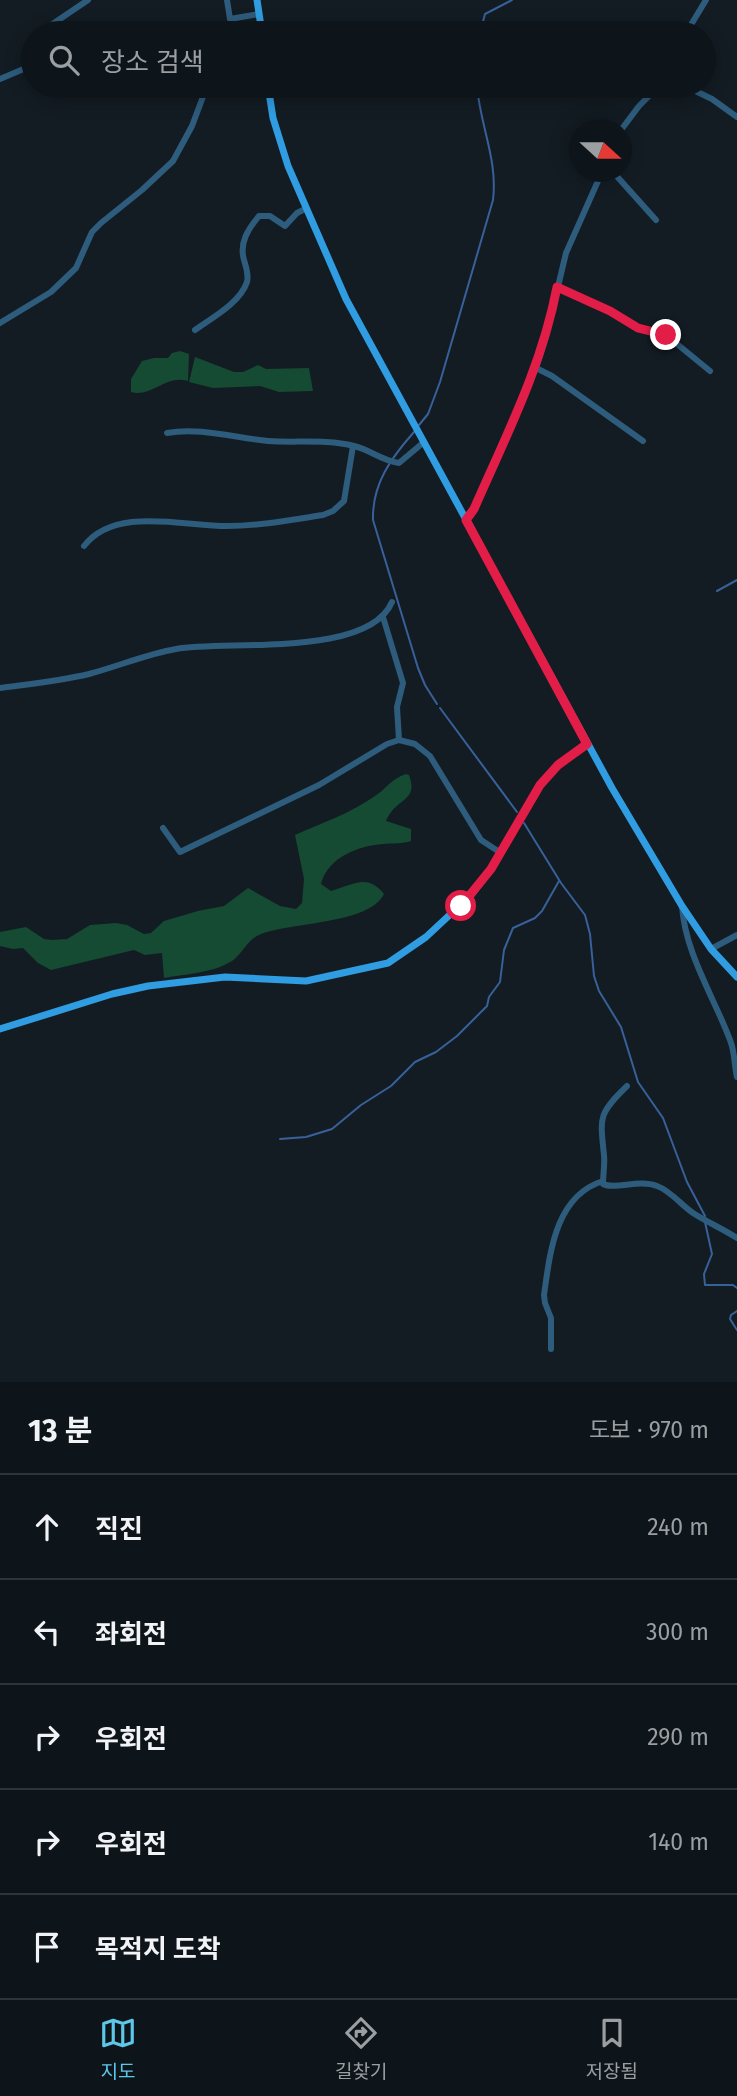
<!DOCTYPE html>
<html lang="ko">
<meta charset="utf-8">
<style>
body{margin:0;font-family:"Fira Sans","Noto Sans KR",sans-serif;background:#171e23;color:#f1f3f6}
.compass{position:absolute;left:569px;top:119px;width:63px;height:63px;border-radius:50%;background:#0e151a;box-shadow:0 4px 18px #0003;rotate:111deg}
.stop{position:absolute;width:21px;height:21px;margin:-16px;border:5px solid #e11d48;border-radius:50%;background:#fff}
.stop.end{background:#e11d48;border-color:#fff;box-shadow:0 2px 7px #0008}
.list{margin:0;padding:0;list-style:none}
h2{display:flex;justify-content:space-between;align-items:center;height:91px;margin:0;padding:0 28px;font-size:30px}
h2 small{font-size:23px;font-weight:400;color:#9b9fa2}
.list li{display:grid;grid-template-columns:46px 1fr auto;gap:21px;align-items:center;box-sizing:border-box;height:105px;padding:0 28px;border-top:2px solid #2e3439}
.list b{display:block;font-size:26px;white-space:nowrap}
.list em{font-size:23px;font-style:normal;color:#9b9fa2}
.icon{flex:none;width:38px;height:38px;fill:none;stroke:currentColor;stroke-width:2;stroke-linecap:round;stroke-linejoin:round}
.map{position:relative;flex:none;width:737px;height:1382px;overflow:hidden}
.search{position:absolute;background:#0e151a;box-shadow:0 4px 18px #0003;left:21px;right:21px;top:21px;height:77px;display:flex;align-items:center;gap:18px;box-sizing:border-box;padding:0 24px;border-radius:38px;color:#9b9fa2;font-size:26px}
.sheet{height:616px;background:#0e151a}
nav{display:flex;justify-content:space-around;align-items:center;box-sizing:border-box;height:98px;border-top:2px solid #2e3439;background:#0e151a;font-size:19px;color:#9b9fa2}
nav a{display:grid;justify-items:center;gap:4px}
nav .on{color:#5cc7e8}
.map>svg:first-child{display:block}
.green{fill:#154a33}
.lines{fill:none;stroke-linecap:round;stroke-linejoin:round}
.stream{stroke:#38609a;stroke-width:2}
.minor{stroke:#2e5c7d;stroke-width:6}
.major{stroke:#309de2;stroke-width:7}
.route{stroke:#e11d48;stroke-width:9}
</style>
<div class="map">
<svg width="737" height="1382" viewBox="0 0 737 1382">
<rect width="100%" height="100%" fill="#131c23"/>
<g class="green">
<path d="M 180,351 L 189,354 L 188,381 C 166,374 151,398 131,392 L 131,379 L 142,361 L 154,358 L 168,358 L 172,353 Z"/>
<polygon points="195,357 234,372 243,372 258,365 266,369 309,368 313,391 279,392 260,386 213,388 189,382"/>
<path d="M 406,774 L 409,775 C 419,802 396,797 386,821 L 411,829 L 411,841 C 403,844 393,843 383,844 C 358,846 328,857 321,884 L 331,891 C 353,885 367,873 384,894 C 369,925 287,922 259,935 C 248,939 242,954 232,961 C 213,973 186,974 164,978 L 162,953 L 145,955 L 134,950 L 51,970 L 38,963 L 23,948 L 13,949 L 0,946 L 0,932 L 26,927 L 44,939 L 52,940 L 67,939 L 90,925 L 116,923 L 127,925 L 144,934 L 151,933 L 164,921 L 198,911 L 224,906 L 248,888 L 280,906 L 296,909 L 302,903 L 304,879 L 295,835 C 322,823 351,813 375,796 C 387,788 391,779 406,774 Z"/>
</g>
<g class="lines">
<g class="stream">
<polyline points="480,33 485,14 512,0"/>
<path d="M 419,425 L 428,414 L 440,382 L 493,200 C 498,160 480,125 477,86"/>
<path d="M 414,432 C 391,458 372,484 373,520 L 418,668 L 425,685 L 437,704"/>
<polyline points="717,591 737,580"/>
<polyline points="440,708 517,812"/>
<polyline points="524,823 561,883 585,915 590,934 594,976 599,991 621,1027 638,1082 663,1118 687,1182 705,1216"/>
<polyline points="280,1139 306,1137 332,1129 361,1105 391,1086 415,1062 436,1052 457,1036 487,1006 489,997 500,982 504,950 513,928 535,918 542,911 559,881"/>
<polyline points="705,1222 712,1254 704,1274 705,1285 733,1285 737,1288"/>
<polyline points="737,1311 731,1315 730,1319 737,1330"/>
</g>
<g class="minor">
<polyline points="227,0 230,19 259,14"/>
<polyline points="43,33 54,23 88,0"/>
<polyline points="686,33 706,0"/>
<polyline points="0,79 33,65"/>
<polyline points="685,86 712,99 737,117"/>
<polyline points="621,130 639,106 659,86"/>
<polyline points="613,172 656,220"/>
<polyline points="557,287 610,311 637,328 666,335 710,371"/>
<polyline points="0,323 51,292 76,268 92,232 101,223 142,190 173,161 192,126 207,86"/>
<path d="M 195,330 C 212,318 240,303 247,282 C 249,274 246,267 244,260 C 239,243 248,229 259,216 L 270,216 L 285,226 L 297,213 L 305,209"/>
<polyline points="536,368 552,376 643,441"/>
<path d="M 167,433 C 200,427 235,438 268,441 C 296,443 326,439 354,446 C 371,450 380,460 399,463 L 424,442"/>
<polyline points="466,520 474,509 536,368 546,337 566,253 602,172"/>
<path d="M 84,546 C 115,506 182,526 227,526 C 258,526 291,520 323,515 L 333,511 L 344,501 L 353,446"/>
<polyline points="383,617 403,683 397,707 399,740"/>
<path d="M 0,688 C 30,684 60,681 89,674 C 119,666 147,654 176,649 C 227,640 368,658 392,602"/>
<polyline points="163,828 180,852 319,785 387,744 399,740 415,744 430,756 481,840 501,853"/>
<path d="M 682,906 C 685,953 714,997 730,1040 C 735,1052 734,1065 737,1077"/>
<polyline points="711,949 737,935"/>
<path d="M 627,1086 C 598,1114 600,1117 604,1155 C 605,1165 603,1174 603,1184 C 615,1190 639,1179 657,1186 C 671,1191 681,1205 693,1213 C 707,1222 723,1229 737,1238"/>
<path d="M 551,1349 L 551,1318 L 545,1303 L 544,1295 C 550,1253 555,1196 603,1181"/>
</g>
<g class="major">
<polyline points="257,0 262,33"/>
<polyline points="268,86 273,118 288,166 346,299 612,788 682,906 711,949 737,977"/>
<polyline points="0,1029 112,994 148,986 225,977 306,981 388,963 426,937 471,895 491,869 540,785 558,765 587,744"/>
</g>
</g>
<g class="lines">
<path class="route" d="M 461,906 L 491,869 L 540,785 L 558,765 L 587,744 L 466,520 L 474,509 C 506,436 542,366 557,287 L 610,311 L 638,328 L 666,335"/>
</g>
</svg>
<svg class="compass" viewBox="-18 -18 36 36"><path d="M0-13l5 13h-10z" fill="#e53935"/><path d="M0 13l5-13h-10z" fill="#9b9fa2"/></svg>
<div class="stop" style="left:461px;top:906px"></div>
<div class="stop end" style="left:666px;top:335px"></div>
<div class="search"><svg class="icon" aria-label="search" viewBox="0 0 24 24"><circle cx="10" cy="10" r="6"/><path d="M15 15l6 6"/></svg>장소 검색</div>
</div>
<section class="sheet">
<h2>13 분<small>도보 · 970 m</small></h2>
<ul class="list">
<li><svg class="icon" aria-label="ahead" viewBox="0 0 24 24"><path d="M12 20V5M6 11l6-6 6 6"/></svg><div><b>직진</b></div><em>240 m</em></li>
<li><svg class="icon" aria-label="left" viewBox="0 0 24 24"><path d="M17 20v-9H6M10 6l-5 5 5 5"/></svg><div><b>좌회전</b></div><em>300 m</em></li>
<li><svg class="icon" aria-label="right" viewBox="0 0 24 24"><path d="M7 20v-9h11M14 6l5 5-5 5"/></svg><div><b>우회전</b></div><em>290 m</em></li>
<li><svg class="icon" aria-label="right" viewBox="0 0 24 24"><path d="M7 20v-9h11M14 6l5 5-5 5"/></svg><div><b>우회전</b></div><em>140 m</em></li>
<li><svg class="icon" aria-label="arrive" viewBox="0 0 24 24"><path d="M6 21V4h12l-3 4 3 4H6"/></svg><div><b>목적지 도착</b></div></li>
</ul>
</section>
<nav>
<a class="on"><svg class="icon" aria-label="map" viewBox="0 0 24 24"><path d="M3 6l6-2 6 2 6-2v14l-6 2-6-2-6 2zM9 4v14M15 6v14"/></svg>지도</a>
<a><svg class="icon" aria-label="directions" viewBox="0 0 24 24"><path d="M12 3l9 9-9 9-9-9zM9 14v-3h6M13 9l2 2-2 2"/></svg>길찾기</a>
<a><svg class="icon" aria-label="saved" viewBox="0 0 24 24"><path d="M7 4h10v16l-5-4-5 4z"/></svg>저장됨</a>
</nav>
